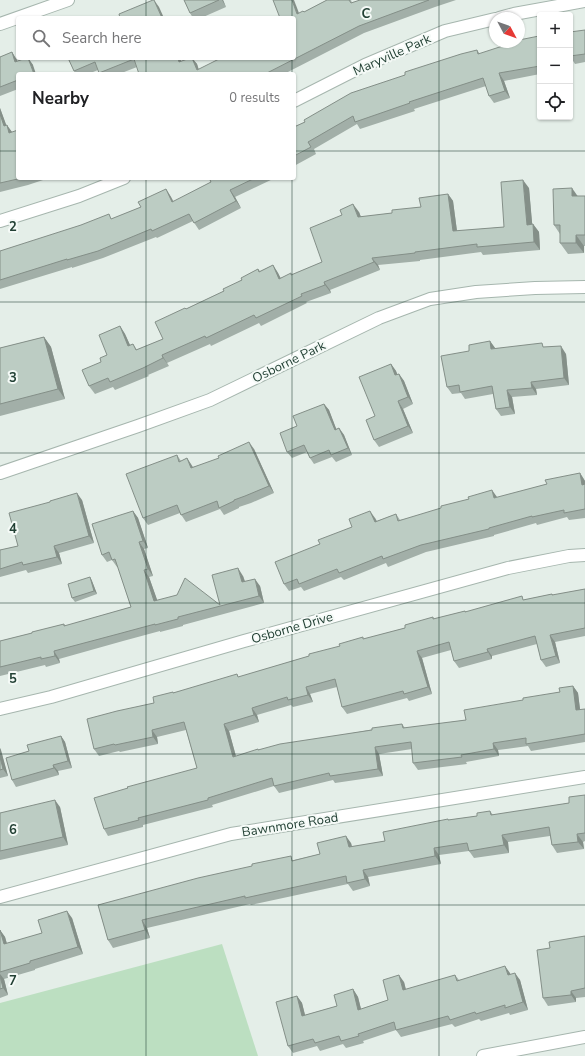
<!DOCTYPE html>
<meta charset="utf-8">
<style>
body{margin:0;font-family:"Nunito Sans",sans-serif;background:#f6f6f6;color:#202124}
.controls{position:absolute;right:12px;top:12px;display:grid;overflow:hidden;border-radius:4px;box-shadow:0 1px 3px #0004}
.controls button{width:36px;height:36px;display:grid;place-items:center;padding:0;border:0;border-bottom:1px solid #e0e0e0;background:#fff;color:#202124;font:20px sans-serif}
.compass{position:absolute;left:489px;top:12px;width:36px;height:36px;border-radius:50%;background:#fff;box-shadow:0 1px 3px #0004;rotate:131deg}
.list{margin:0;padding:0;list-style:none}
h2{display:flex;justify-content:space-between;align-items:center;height:52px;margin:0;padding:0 16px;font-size:17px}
h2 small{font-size:13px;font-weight:400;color:#757577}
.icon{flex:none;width:22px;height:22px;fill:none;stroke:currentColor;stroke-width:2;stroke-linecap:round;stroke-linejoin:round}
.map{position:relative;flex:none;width:585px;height:1056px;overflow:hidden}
.search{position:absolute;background:#fff;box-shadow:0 1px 3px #0004;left:16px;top:16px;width:280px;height:44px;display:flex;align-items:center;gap:10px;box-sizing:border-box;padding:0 14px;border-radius:4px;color:#757577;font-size:15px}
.panel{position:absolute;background:#fff;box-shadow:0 1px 3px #0004;left:16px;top:72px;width:280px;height:108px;border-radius:4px}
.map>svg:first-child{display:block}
.green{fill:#bcdfc1}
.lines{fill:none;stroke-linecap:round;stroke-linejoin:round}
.street-casing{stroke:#a6b6ae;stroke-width:14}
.street{stroke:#fff;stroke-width:12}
.wall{fill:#a2afa8}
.shaded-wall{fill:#848f88}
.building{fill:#bcccc3;stroke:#848f88}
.grid{fill:none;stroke:#224034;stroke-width:1;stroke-opacity:0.55}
.labels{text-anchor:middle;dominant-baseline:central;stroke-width:4;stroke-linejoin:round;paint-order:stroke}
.street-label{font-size:13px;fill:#224034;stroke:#f5faf7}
.grid-label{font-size:13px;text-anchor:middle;font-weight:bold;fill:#224034;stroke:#f5faf7;stroke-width:4;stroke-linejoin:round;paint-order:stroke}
</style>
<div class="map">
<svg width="585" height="1056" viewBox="0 0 585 1056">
<rect width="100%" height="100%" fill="#e4eee8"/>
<polygon class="green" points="222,944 258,1056 0,1056 0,1003"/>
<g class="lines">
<g class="street-casing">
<g id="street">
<polyline points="499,18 514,14 585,1"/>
<polyline points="0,24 68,0"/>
<polyline points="294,101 365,65 445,31 495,19"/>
<polyline points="0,221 79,196 124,178"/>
<polyline points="0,473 138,426 210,400 379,318 430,299 476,292 535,288 585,287"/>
<polyline points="0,709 51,697 244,641 508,568 569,556 585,555"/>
<polyline points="0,897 231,834 585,777"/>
<polyline points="483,1056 585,1037"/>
</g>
</g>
<use href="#street" class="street"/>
</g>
<g class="wall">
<polygon points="184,0 223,0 226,7 201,18 193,18 190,13"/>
<polygon points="327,0 351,0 352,3 360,0 456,0 435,7 364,33 284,74 139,74 137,67 119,74 100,74 98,70 88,74 76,74 74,71 68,58 180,58 181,61 192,58 197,64 199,70 294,58 299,13 304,12"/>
<polygon points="585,30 585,62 575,64 570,56"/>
<polygon points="539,36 540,38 540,74 504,81 510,98 494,103 489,96 486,86 414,109 415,111 360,129 357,124 314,149 316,154 294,166 294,127 405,75 477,50 480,54"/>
<polygon points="12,52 17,61 28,58 33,65 18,74 18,89 0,96 0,57"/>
<polygon points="0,108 6,125 12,132 18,178 49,178 28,185 0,192"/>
<polygon points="209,178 275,178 235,197 241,208 199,230 193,221 157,238 156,237 103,258 72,268 72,267 0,289 0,251 112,219 141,207 166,189 171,197 174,202 211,182"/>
<polygon points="529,188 532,224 533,224 539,232 540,250 483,255 481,252 420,260 420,261 378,265 380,270 330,290 331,293 306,302 307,303 261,326 259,323 211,346 210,344 167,363 169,366 148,375 149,376 115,390 113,387 95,394 89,386 101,362 107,355 120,326 125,334 130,345 133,344 137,350 163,339 186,309 224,291 258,269 260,271 273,265 278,273 280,278 292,275 322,262 359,212 361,217 392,213 421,207 448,194 453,201 457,231 504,227"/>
<polygon points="577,196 585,196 585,246 584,246 584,253 568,254 560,243 560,234 554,225"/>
<polygon points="44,337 51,347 65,399 0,416 0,348"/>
<polygon points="490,341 495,348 545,347 566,354 569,385 536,389 537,395 512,397 515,414 501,416 496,409 493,394 465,399 461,393 452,394 447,387 469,351"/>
<polygon points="391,364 396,371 397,374 399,374 404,381 413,404 403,409 413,433 379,447 374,440 375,416"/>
<polygon points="324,404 329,410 336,429 339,428 344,435 352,455 336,462 332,457 314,464 310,458 307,452 292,458 287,452 297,426"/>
<polygon points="254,449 274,493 251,503 239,507 239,508 224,515 220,509 186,522 180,513 148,525 143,518 177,455 181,461 187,458 193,467"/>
<polygon points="580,473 585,481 585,518 569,520 567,517 537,525 536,523 494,535 494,536 426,552 388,567 386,563 344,580 341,577 304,591 301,587 289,591 284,584 320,544 375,518 377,521 396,514 400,520 497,498 547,484"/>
<polygon points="82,500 94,543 59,553 62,564 28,573 26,570 0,577 0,550 18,546"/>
<polygon points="133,511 138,518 148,548 144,549 153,576 149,577 157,600 220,605 243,576 245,581 260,586 264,603 183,625 183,626 160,632 160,631 123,641 59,659 60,663 46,667 45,665 0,676 0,641 32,633 64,624 65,626 131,607 118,567 117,567 112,560 107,562 102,555"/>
<polygon points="90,577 92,581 97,594 75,602 72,598"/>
<polygon points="585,589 585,636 555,642 560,663 546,667 541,660 537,644 492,656 492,659 459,668 454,661 451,650 422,658 432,694 409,701 407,698 347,714 342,707 337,687 310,694 313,702 293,707 291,705 257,715 259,722 229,731 236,756 259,750 402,724 405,728 466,720 523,700 560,692 573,686 578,693 580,710 585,709 585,742 531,751 528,746 498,750 499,756 466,762 467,764 418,770 413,763 412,749 379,754 383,776 335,783 333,780 279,793 274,786 212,805 213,807 143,825 143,827 108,836 104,829 197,768 186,730 157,737 158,744 120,752 119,751 99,756 94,749 154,703 173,693 239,677 309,656 364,639 405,628 433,617 434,619 465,611 466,612 552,594 553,595"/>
<polygon points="61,736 65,742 72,768 58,771 59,775 16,787 12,780 29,751"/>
<polygon points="0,748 8,776 0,778"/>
<polygon points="585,795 585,841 583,842 584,849 557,853 552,845 550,836 508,842 509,853 474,858 469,851 439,855 441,864 368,877 370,886 353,891 348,884 251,905 250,904 147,928 150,938 113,948 108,940 98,905 320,854 351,843 352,847 385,841 449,820 477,816 490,811 493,815 569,803"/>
<polygon points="60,807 68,845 0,860 0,813"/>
<polygon points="72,918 83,954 35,969 35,970 4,979 8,995 0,998 0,930 5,937 7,944 42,933"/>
<polygon points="585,936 585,997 576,998 576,1002 548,1006 543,998 550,948"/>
<polygon points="510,973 510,974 520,980 528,1010 510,1015 509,1013 481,1021 479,1019 455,1027 452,1024 401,1037 396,1030 363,1041 364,1043 346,1048 343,1044 320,1051 317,1046 293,1053 288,1046 297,996 302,1003 305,1015 337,1006 353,989 358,997 361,1009 388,1000 404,982 406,990 455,975 459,980"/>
</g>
<g class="shaded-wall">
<polygon points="154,0 159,7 164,18 162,18"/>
<polygon points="222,0 223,0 226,7"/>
<polygon points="292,0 294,0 302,21 297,14"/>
<polygon points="12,52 17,60 20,69 15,62"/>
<polygon points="28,58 33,65 36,74 34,74"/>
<polygon points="178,58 180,58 184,69 179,62"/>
<polygon points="192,58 197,64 200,74 197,70"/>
<polygon points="499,73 504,81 510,98 505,91"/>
<polygon points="0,108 7,127 7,125 12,132 14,140 4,126 0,114"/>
<polygon points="523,180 529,188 533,233 527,225"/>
<polygon points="572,188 579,198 572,196"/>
<polygon points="166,189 171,197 177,210 172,202"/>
<polygon points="230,190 235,197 241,208 236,201"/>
<polygon points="448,194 453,201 458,239 453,231"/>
<polygon points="353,204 359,212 364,225 358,217"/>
<polygon points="533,224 539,232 540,250 534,242"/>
<polygon points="576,235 584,246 584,253 576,243"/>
<polygon points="372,258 378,265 380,270 374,262"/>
<polygon points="273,265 278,273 285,286 279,279"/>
<polygon points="324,282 330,290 331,293 325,285"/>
<polygon points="120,326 125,334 134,354 128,346"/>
<polygon points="44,337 51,347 65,399 58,389"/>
<polygon points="490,341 495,348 491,349"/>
<polygon points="561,346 566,354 569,385 564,378"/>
<polygon points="162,355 167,363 169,366 163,358"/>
<polygon points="391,364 396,371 400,382 395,375"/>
<polygon points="399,374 404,381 413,404 408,397"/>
<polygon points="531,382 536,389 537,395 532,388"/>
<polygon points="507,390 512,397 515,414 510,407"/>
<polygon points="398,401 403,409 413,433 408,426"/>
<polygon points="324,404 329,410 339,436 335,430"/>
<polygon points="339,428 344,435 352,455 348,448"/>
<polygon points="249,442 254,449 274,493 269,486"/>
<polygon points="187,458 192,466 196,475 191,468"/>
<polygon points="580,473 585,481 585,489 582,485"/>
<polygon points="492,490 497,497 494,498"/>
<polygon points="77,493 82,500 94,543 89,536"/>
<polygon points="133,511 138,518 148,548 143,541"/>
<polygon points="370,511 375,518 380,529 375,522"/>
<polygon points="139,542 144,549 153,576 148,569"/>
<polygon points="54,546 59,553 62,564 57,557"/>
<polygon points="238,568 243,576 247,589 242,582"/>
<polygon points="144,570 149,577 160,608 154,601"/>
<polygon points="90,577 92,581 97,594 94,591"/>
<polygon points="255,579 260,586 264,603 259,596"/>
<polygon points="550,635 555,642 560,663 556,656"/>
<polygon points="487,649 492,656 492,659 488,652"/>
<polygon points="54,651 59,659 60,663 55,656"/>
<polygon points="417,651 422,658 432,694 428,687"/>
<polygon points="573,686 578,693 581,717 576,710"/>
<polygon points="306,687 310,694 313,702 308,695"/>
<polygon points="252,708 257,715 259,722 254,715"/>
<polygon points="224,724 229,731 238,764 233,757"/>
<polygon points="152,730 157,737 158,744 153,737"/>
<polygon points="61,736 65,742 72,768 68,761"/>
<polygon points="493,743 498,750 499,756 494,749"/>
<polygon points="375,747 379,754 383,776 378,769"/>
<polygon points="0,748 1,750 8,776 3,769 0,757"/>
<polygon points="53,765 58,771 59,775 54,768"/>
<polygon points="55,800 60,807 68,845 63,837"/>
<polygon points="577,834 583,842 584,849 578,842"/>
<polygon points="502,835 508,842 509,853 504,845"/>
<polygon points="346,836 351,843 354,855 349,847"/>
<polygon points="434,848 439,855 441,864 435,856"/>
<polygon points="363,870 368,877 370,886 365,879"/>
<polygon points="67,911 72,918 83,954 78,947"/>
<polygon points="142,920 147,928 150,938 145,930"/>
<polygon points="0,930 5,937 9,951 4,944"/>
<polygon points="505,966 510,973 513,982 508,975"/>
<polygon points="515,973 520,980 528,1010 523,1002"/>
<polygon points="0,974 4,979 8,995 3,988 0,976"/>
<polygon points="399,975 404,982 408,998 403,990"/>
<polygon points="353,989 358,997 363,1017 358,1010"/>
<polygon points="571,991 576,998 576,1002 571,995"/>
<polygon points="297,996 302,1003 307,1023 302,1016"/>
</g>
<g class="building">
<polygon points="153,0 154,0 162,18 120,18 119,14"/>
<polygon points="184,0 219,0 190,13"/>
<polygon points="273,0 292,0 297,14 303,11 304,12 327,0 349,0 351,3 360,0 429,0 359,26 265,74 139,74 134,59 99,73 95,62 74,71 68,58 178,58 179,62 190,58 192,58 197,70 221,58 294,58 294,18 280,18"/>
<polygon points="585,30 585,54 570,56 570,32"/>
<polygon points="539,36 540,42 540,66 499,73 505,91 489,96 483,78 409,102 410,103 355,122 353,116 308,142 311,147 294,156 294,127 305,122 304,120 351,93 405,75 405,72 461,54 477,50 478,54 515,42 519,42 519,40"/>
<polygon points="12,52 15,62 26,58 28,58 34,74 18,74 18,80 0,87 0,57"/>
<polygon points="0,114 4,126 7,125 9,133 18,130 18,178 22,178 0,183"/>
<polygon points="209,178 255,178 230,190 236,201 194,223 189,214 152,231 151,229 98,251 67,260 67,259 0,280 0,251 81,225 109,214 111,219 141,207 138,202 166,189 172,202 211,182"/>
<polygon points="523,180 527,225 533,224 534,242 477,247 477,244 415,252 415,253 372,258 374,262 324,282 325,285 301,294 302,296 256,318 254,315 206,338 205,336 162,355 163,358 143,368 110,382 108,378 89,386 82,370 101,362 100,358 107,355 99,335 120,326 128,346 133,344 136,350 163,339 155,322 185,308 186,309 224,291 223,289 242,280 241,278 258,269 259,272 273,265 279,279 291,273 291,275 322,262 310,228 342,215 340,210 353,204 358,217 392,213 392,210 421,207 419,198 448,194 453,231 504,227 501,182"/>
<polygon points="572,188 572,196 585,196 585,235 576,235 576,243 560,243 560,225 554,225 553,189"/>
<polygon points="44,337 58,389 0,404 0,348"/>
<polygon points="490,341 491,349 542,343 543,347 561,346 564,378 531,382 532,388 507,390 510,407 496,409 492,386 460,392 459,385 447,387 441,356 469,351 469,345"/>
<polygon points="391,364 395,375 399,374 408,397 398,401 408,426 374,440 366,420 375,416 359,377"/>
<polygon points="324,404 335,430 339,428 348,448 331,455 329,450 310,458 304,445 287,452 280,433 297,426 293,416"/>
<polygon points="249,442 269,486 245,496 234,500 234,501 219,508 217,501 181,515 177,505 143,518 126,474 177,455 179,462 187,458 191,468 219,458 218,456"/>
<polygon points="580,473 582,485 585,484 585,509 564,513 564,510 532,517 532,516 489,528 489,529 421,545 383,559 382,556 339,573 337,569 299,584 297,579 284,584 275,562 320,544 318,540 352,527 349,519 370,511 375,522 396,514 398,521 441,508 441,506 469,499 468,497 492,490 494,498 547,484 545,480"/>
<polygon points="77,493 89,536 54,546 57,557 23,565 22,562 0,569 0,550 18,546 9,513 50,502 50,501"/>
<polygon points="133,511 143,541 139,542 148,569 144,570 154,601 177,595 185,578 220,605 212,575 238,568 242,582 255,579 259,596 178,617 178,619 155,625 155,624 118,634 54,651 55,656 41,659 41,657 0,667 0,641 32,633 32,632 64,624 64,626 131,607 115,559 112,560 109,552 102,555 92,524"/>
<polygon points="90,577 94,591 72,598 68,584"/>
<polygon points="585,589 585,628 550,635 556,656 541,660 535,636 487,649 488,652 454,661 449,642 417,651 428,687 404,694 403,691 342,707 335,679 306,687 308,695 288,700 287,697 252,708 254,715 224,724 233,757 258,749 258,750 280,744 372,730 372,728 402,724 403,728 466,720 464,710 523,700 523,698 560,692 559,688 573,686 576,710 585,709 585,734 526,744 526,738 493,743 494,749 461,755 462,757 413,763 411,742 375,747 378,769 330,776 329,773 274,786 272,778 208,798 208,800 138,818 139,820 104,829 94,798 128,788 127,787 197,768 184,722 152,730 153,737 115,745 114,744 94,749 87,719 117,711 154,703 153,697 173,692 173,693 237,674 238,677 309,656 309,654 340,646 339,644 363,637 363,639 405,628 405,625 433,617 433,619 465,611 465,612 522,596 523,600 552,594 552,595"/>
<polygon points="61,736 68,761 53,765 54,768 12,780 6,758 29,751 27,745"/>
<polygon points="0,757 3,769 0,770"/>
<polygon points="585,795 585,833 577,834 578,842 552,845 549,827 502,835 504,845 469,851 467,843 434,848 435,856 363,870 365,879 347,883 346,876 245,898 245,896 142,920 145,930 108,940 98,905 198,878 252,866 252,864 291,856 292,861 320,854 317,843 346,836 349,847 385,841 383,832 448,819 448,820 477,816 477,813 490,811 491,815 569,803 569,797"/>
<polygon points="55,800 63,837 0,851 0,813"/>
<polygon points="67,911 78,947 30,961 30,963 0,972 0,930 4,944 42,933 38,920"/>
<polygon points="585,936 585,988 571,991 571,995 543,998 537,950 550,948 549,942"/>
<polygon points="505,966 508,975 515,973 523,1002 505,1008 505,1005 476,1014 475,1012 450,1020 448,1016 396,1030 394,1022 358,1034 359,1036 341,1041 339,1036 315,1043 313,1039 288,1046 276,1002 297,996 302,1016 337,1006 334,995 353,989 358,1010 388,1000 383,980 399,975 403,990 455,975 457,981"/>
<polygon points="0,976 3,988 0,989"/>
</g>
<path class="grid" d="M 146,0 L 146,18M 292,0 L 292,18M 439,0 L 439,1056M 146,58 L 146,74M 292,58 L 292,74M 0,151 L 18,151M 294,151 L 585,151M 146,178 L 146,1056M 292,178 L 292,1056M 0,302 L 585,302M 0,453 L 585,453M 0,603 L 585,603M 0,754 L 585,754M 0,905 L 585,905"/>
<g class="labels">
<g class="street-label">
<text transform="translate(392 55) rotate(-24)">Maryville Park</text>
<text transform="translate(289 362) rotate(-26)">Osborne Park</text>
<text transform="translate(292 628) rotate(-16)">Osborne Drive</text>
<text transform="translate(290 825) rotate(-9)">Bawnmore Road</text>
</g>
</g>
<g class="grid-label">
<text x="366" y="18">C</text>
<text x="13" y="231">2</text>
<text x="13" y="382">3</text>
<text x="13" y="533">4</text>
<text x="13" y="683">5</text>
<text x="13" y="834">6</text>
<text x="13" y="985">7</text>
</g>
</svg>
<div class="controls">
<button>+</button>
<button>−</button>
<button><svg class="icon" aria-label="locate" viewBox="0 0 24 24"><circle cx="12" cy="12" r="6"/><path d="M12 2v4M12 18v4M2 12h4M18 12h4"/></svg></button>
</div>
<svg class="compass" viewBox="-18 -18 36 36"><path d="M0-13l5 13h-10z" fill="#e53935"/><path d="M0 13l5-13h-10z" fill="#757577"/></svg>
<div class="search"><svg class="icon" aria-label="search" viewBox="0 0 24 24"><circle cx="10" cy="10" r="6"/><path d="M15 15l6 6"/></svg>Search here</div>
<section class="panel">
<h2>Nearby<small>0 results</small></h2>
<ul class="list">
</ul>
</section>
</div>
